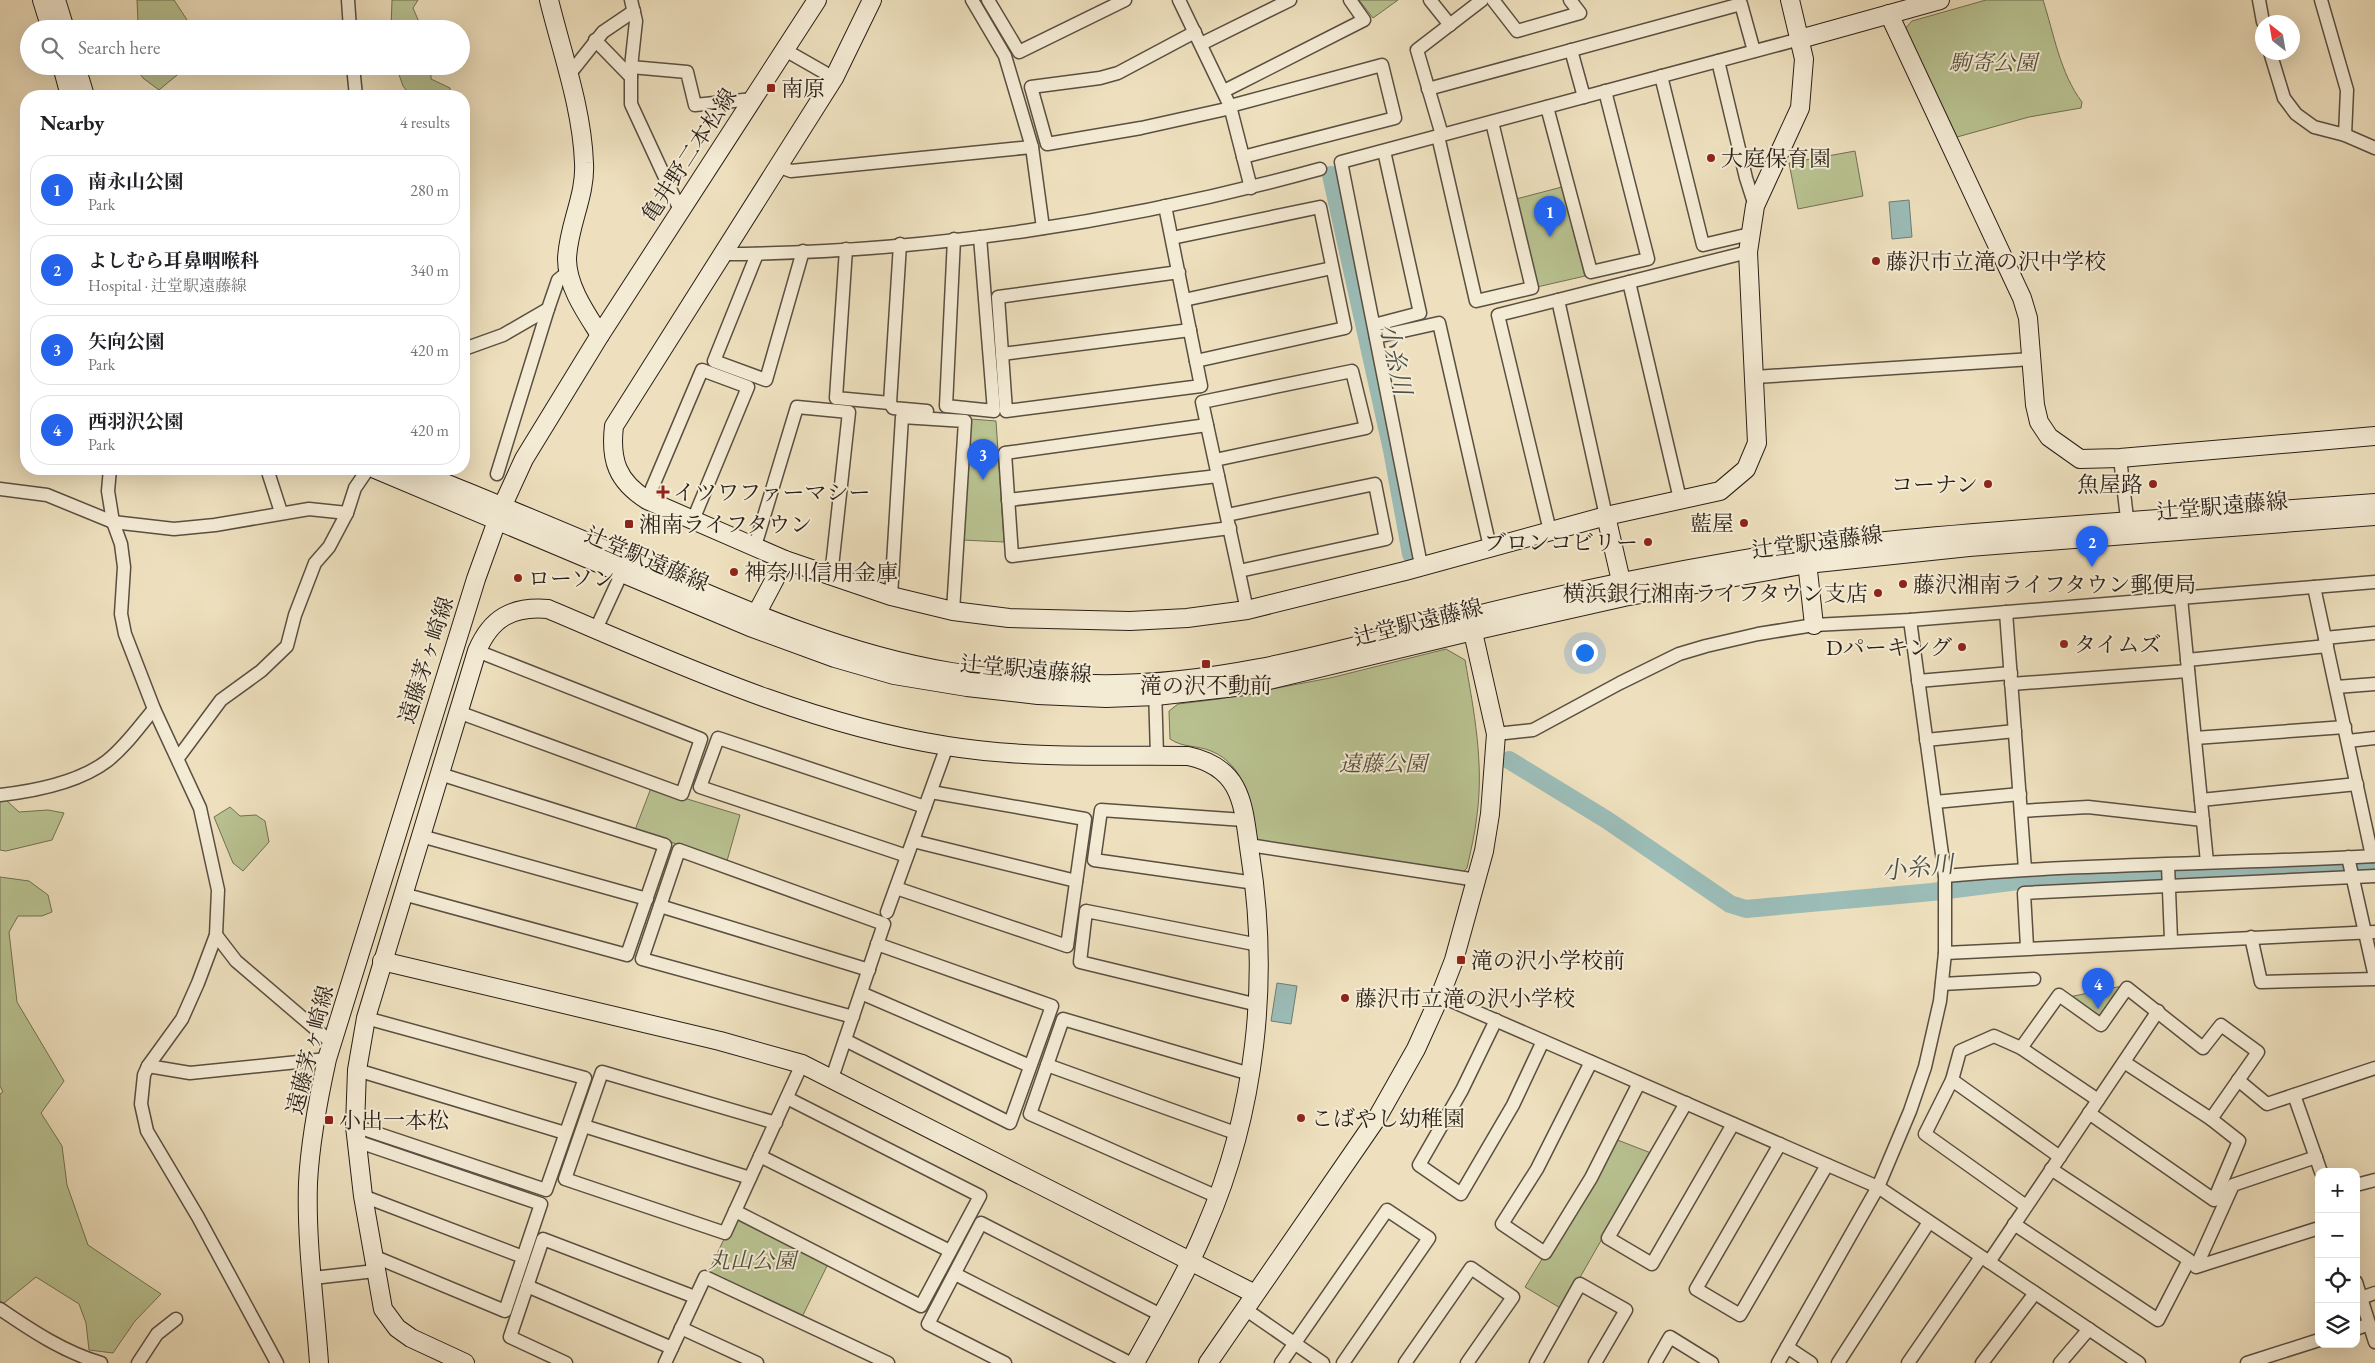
<!DOCTYPE html>
<meta charset="utf-8">
<style>
body{margin:0;font-family:"EB Garamond","Noto Serif JP",serif;background:#f2f2f2;color:#202124}
.controls{position:absolute;right:15px;bottom:15px;display:grid;overflow:hidden;border-radius:10px;box-shadow:0 5px 20px #0002}
.controls button{width:45px;height:45px;display:grid;place-items:center;padding:0;border:0;border-bottom:1px solid #e0e0e0;background:#fff;color:#202124;font:25px sans-serif}
.compass{position:absolute;left:2255px;top:15px;width:45px;height:45px;border-radius:50%;background:#fff;box-shadow:0 5px 20px #0002;rotate:329deg}
.you{position:absolute;left:1584px;top:652px;width:18px;height:18px;margin:-12px;border:4px solid #fff;border-radius:50%;background:#1a73e8;box-shadow:0 0 0 8px #1a73e833}
.badge{display:grid;place-items:center;width:32px;height:32px;border-radius:50%;background:#2563eb;color:#fff;font-size:16px;font-weight:700}
.pin{position:absolute;translate:-50% -41px;filter:drop-shadow(0 1px 2px #0008)}
.pin::after{content:'';position:absolute;top:26px;width:18px;height:15px;background:inherit;clip-path:polygon(0 0,100% 0,50% 100%)}
.list{margin:0;padding:0;list-style:none}
h2{display:flex;justify-content:space-between;align-items:center;height:65px;margin:0;padding:0 20px;font-size:21px}
h2 small{font-size:16px;font-weight:400;color:#757577}
.list li{display:grid;grid-template-columns:32px 1fr auto;gap:15px;align-items:center;box-sizing:border-box;height:70px;margin:0 10px 10px;padding:0 10px;border:1px solid #e0e0e0;border-radius:20px}
.list b{display:block;font-size:19px;white-space:nowrap}
.list p{margin:0;font-size:16px;white-space:nowrap;color:#757577}
.list em{font-size:16px;font-style:normal;color:#757577}
.icon{flex:none;width:28px;height:28px;fill:none;stroke:currentColor;stroke-width:2;stroke-linecap:round;stroke-linejoin:round}
.map{position:relative;flex:none;width:2375px;height:1363px;overflow:hidden}
.search{position:absolute;background:#fff;box-shadow:0 5px 20px #0002;left:20px;top:20px;width:450px;height:55px;display:flex;align-items:center;gap:12px;box-sizing:border-box;padding:0 18px;border-radius:28px;color:#757577;font-size:19px}
.panel{position:absolute;background:#fff;box-shadow:0 5px 20px #0002;left:20px;top:90px;width:450px;height:385px;border-radius:20px}
.map>svg:first-child{display:block}
.green{fill:#b9c291;stroke:#717054}
.water{fill:#9bbcb7;stroke:#6d7d77}
.lines{fill:none;stroke-linecap:round;stroke-linejoin:round}
.river{stroke:#9bbcb7;stroke-width:18}
.street-casing{stroke:#5a4f41;stroke-width:15}
.secondary-casing{stroke:#291f17;stroke-width:20}
.street{stroke:#f4ebd5;stroke-width:12}
.secondary{stroke:#f4ebd5;stroke-width:18}
.poi-dot{fill:#8f2418;stroke:#f4ebd5;stroke-width:2}
.labels{text-anchor:middle;dominant-baseline:central;stroke-width:4;stroke-linejoin:round;paint-order:stroke}
.park-label{font-size:22px;font-style:italic;fill:#54503c;stroke:#f4ebd5}
.poi-label{font-size:22px;fill:#291f17;stroke:#f4ebd5;text-anchor:start}
.street-label{font-size:22px;fill:#291f17;stroke:#f4ebd5}
.water-label{font-size:24px;font-style:italic;fill:#4b4e47;stroke:#f4ebd5}
</style>
<div class="map">
<svg width="2375" height="1363" viewBox="0 0 2375 1363">
<rect width="100%" height="100%" fill="#eee0be"/>
<filter id="stains"><feTurbulence type="fractalNoise" baseFrequency=".004" numOctaves="4"/><feColorMatrix values="0 0 0 0 .2 0 0 0 0 .09 0 0 0 0 .02 0 0 0 .5 -.17"/></filter>
<radialGradient id="worn" r=".72"><stop offset=".6" stop-color="#630" stop-opacity="0"/><stop offset="1" stop-color="#630" stop-opacity=".3"/></radialGradient>
<g class="green">
<polygon points="137,0 174,0 193,29 136,29 138,22"/>
<polygon points="392,0 418,0 413,8 422,29 391,29"/>
<polygon points="1359,0 1398,0 1373,18"/>
<path d="M 1986,0 L 2043,0 C 2054,34 2060,73 2082,102 L 2081,108 L 2029,117 L 1957,137 L 1905,29 L 1912,21 Z"/>
<polygon points="134,66 188,66 159,90 143,78"/>
<polygon points="396,66 431,66 431,79 450,88 451,96 411,96 403,86"/>
<polygon points="1855,151 1863,196 1798,209 1789,163"/>
<polygon points="1562,187 1585,276 1537,287 1516,199"/>
<polygon points="971,419 996,421 1004,542 962,540"/>
<path d="M 1446,649 L 1465,660 C 1474,711 1484,763 1477,815 C 1475,833 1471,850 1467,868 L 1462,873 L 1260,841 L 1255,836 C 1253,804 1244,764 1211,751 C 1197,745 1183,748 1170,739 L 1169,711 L 1178,704 L 1219,699 L 1330,678 Z"/>
<polygon points="651,788 740,815 727,861 635,830"/>
<polygon points="6,800 19,812 48,810 64,813 52,840 6,851 0,850 0,801"/>
<polygon points="230,807 240,816 256,815 265,821 269,842 243,871 233,863 214,817"/>
<polygon points="0,877 29,881 48,895 52,912 42,916 18,916 9,932 17,1002 64,1081 41,1113 62,1146 67,1185 88,1245 161,1294 135,1321 113,1353 89,1350 86,1323 79,1304 36,1277 4,1303 0,1301 0,1094 3,1092 0,1086"/>
<polygon points="2127,985 2103,1021 2069,997"/>
<polygon points="1615,1139 1651,1153 1562,1309 1525,1287"/>
<polygon points="742,1220 828,1264 802,1317 708,1273 725,1237 729,1238 737,1221"/>
</g>
<g class="water">
<polygon points="1909,200 1912,237 1892,239 1889,202"/>
<polygon points="1277,983 1297,986 1291,1024 1271,1021"/>
</g>
<g class="lines">
<g class="river">
<polyline points="1331,175 1392,450 1411,554"/>
<polyline points="1509,760 1607,820 1730,904 1746,909 1932,892 2018,881 2375,866"/>
</g>
<g class="street-casing">
<g id="street">
<polyline points="348,0 350,29"/>
<polyline points="631,0 636,21 631,67 631,104 680,210"/>
<polyline points="972,0 1005,56 1032,147 1043,228"/>
<polyline points="988,0 1019,52 1125,0"/>
<polyline points="1179,0 1230,106 1251,188"/>
<polyline points="1430,0 1450,25"/>
<polyline points="1493,0 1517,31 1580,13 1570,0"/>
<polyline points="2259,0 2263,22"/>
<polyline points="2321,0 2347,90 2345,135"/>
<polyline points="1195,32 1118,73 1100,78 1031,87 1047,144 1141,128 1231,108"/>
<polyline points="595,40 631,77"/>
<polyline points="1201,44 1290,0"/>
<polyline points="785,50 834,78"/>
<polyline points="1571,50 1584,97"/>
<polyline points="2270,52 2284,98 2296,114 2314,127 2345,135 2375,148"/>
<polyline points="1718,61 1746,178 1755,206"/>
<polyline points="353,66 356,96"/>
<polyline points="631,67 687,72 695,105 753,99"/>
<polyline points="568,76 603,32 634,11"/>
<polyline points="1661,76 1703,245 1750,234"/>
<polyline points="1428,89 1741,4 1754,51"/>
<polyline points="1224,91 1364,20 1350,0"/>
<polyline points="1230,106 1382,65 1395,118 1243,157"/>
<polyline points="1547,107 1591,272 1648,259 1605,91"/>
<polyline points="1442,135 1417,50 1482,0"/>
<polyline points="1438,136 1476,301 1532,288 1492,122"/>
<polyline points="780,167 791,171 1032,147"/>
<polyline points="1165,206 1201,386 1006,411 998,297 1179,272"/>
<polyline points="1172,238 1320,207 1345,328 1196,361"/>
<polyline points="954,239 946,406 994,411 980,237"/>
<polyline points="846,249 836,398 890,403 900,244"/>
<path d="M 724,254 C 924,253 1128,222 1320,169"/>
<polyline points="757,254 714,361 766,380 803,251"/>
<polyline points="1629,282 1680,499"/>
<polyline points="1184,300 1332,268"/>
<polyline points="1374,325 1420,313 1384,151"/>
<polyline points="1376,337 1439,323 1490,547"/>
<polyline points="464,349 503,335 548,309 558,280 569,271"/>
<polyline points="1002,354 1190,330"/>
<polyline points="1755,377 2032,359"/>
<polyline points="890,403 893,408 927,411"/>
<polyline points="1207,425 1005,453 1012,556 1230,528"/>
<polyline points="2120,458 2128,527"/>
<polyline points="1215,460 1366,428 1352,371 1202,402 1247,610"/>
<polyline points="110,469 108,491 113,522 121,544 124,567 121,614 125,634 154,709 200,808 218,890 216,935 198,983 182,1019 148,1066 144,1075 141,1104 147,1131 198,1217 277,1363"/>
<polyline points="270,469 269,475 281,512"/>
<polyline points="497,474 548,309"/>
<polyline points="0,489 47,495 113,522 174,529 215,525 309,509 347,513"/>
<polyline points="647,500 702,370 748,387 693,520"/>
<polyline points="1008,500 1218,476"/>
<polyline points="1227,515 1375,484 1386,539 1239,571"/>
<polyline points="1606,516 1558,300 1748,252"/>
<polyline points="1550,531 1498,315 1558,300"/>
<polyline points="755,546 797,407 849,412 831,576"/>
<polyline points="1421,565 1341,162 1800,39"/>
<polyline points="2314,587 2372,856"/>
<polyline points="891,596 902,417 965,421 953,611"/>
<polyline points="2181,598 2207,862"/>
<polyline points="2006,612 2025,869"/>
<polyline points="596,629 625,566"/>
<polyline points="2325,638 2375,633"/>
<polyline points="2187,660 2327,646"/>
<polyline points="1918,681 2011,673"/>
<polyline points="2011,684 2188,671"/>
<polyline points="2336,687 2375,684"/>
<polyline points="1155,688 1157,756"/>
<polyline points="458,712 682,794 701,739 477,651"/>
<polyline points="1496,734 1533,730 1620,683 1679,654 1706,646 1758,634 1814,625 1910,620 2375,582"/>
<polyline points="2195,738 2345,727"/>
<polyline points="1926,740 2015,731"/>
<polyline points="2348,741 2375,738"/>
<polyline points="178,758 221,700 261,671 287,646 295,615 315,563 329,547 347,513 355,488 368,469"/>
<path d="M 0,795 C 35,791 78,783 107,761 C 125,747 139,727 154,709"/>
<polyline points="2201,800 2357,784"/>
<polyline points="1935,802 2020,794"/>
<polyline points="2021,811 2088,807 2203,820"/>
<polyline points="1244,820 1101,810 1094,860 1255,883"/>
<polyline points="421,836 647,899"/>
<polyline points="913,841 1076,881"/>
<polyline points="1249,845 1477,880"/>
<polyline points="907,856 700,787 718,738 925,807"/>
<polyline points="2348,857 2375,977"/>
<polyline points="2168,865 2171,940"/>
<path d="M 1945,876 C 2088,863 2232,864 2375,856"/>
<polyline points="896,888 1067,946 1085,819 931,792"/>
<polyline points="403,894 627,955 665,845 440,774"/>
<polyline points="660,906 869,970"/>
<polyline points="887,912 947,746"/>
<polyline points="216,935 236,961 332,1043"/>
<polyline points="2251,937 2261,982 2375,979"/>
<polyline points="2027,947 2024,893 2375,876"/>
<polyline points="1945,953 2375,932"/>
<polyline points="1942,984 2034,979"/>
<polyline points="861,993 1030,1066"/>
<polyline points="1440,996 1878,1187 2139,1363"/>
<polyline points="1258,1005 1080,962 1086,911 1259,945"/>
<polyline points="1496,1020 1462,1090 1419,1165 1461,1194 1513,1105 1543,1041"/>
<polyline points="845,1040 1010,1123 1052,1006 877,944"/>
<polyline points="2021,1048 2059,995 2101,1025 2127,988 2203,1048 2221,1025 2258,1052 2211,1119"/>
<polyline points="1591,1062 1537,1169 1502,1224 1545,1253 1591,1178 1639,1083"/>
<polyline points="1047,1065 1238,1134"/>
<polyline points="148,1066 190,1073 327,1059"/>
<polyline points="357,1070 565,1133"/>
<path d="M 832,1078 C 850,1026 867,975 884,924 L 679,850 L 642,959 L 853,1017"/>
<polyline points="1952,1080 2060,1157"/>
<polyline points="2238,1080 2267,1104 2375,1068"/>
<polyline points="2294,1095 2321,1172"/>
<polyline points="1686,1103 1608,1238 1652,1264 1733,1124"/>
<polyline points="2089,1113 2214,1200 2239,1141 2211,1119 2124,1062"/>
<polyline points="776,1123 602,1072 565,1179 725,1233 802,1064"/>
<polyline points="355,1126 546,1190 585,1078 366,1018"/>
<polyline points="584,1126 750,1178"/>
<polyline points="356,1141 541,1204 505,1311 373,1256"/>
<polyline points="1780,1144 1696,1289 1740,1315 1827,1165"/>
<polyline points="760,1156 950,1251"/>
<polyline points="2316,1157 2233,1185 2196,1267 2319,1228"/>
<polyline points="2356,1185 2375,1180"/>
<polyline points="363,1196 523,1257"/>
<polyline points="1218,1197 1030,1114 1063,1019 1250,1074"/>
<polyline points="2026,1206 1925,1134 1952,1080 1960,1051 1994,1036 2021,1048 2098,1100"/>
<polyline points="735,1211 921,1306 980,1196 787,1098"/>
<polyline points="2014,1224 2158,1320 2189,1260 2051,1169"/>
<polyline points="1989,1262 2158,1011"/>
<polyline points="955,1274 1130,1363"/>
<polyline points="313,1278 375,1271"/>
<polyline points="2356,1282 2375,1342"/>
<polyline points="527,1286 672,1348"/>
<polyline points="2361,1298 2375,1293"/>
<path d="M 0,1309 C 32,1331 64,1352 101,1363"/>
<polyline points="1245,1309 1323,1363"/>
<polyline points="681,1328 757,1363"/>
<polyline points="2356,1329 2369,1324"/>
<polyline points="1787,1347 1811,1363"/>
<polyline points="138,1363 157,1334 176,1319"/>
<polyline points="566,1363 510,1337 543,1239 695,1297"/>
<polyline points="665,1363 705,1277 888,1363"/>
<polyline points="1005,1363 928,1324 981,1223 1161,1315"/>
<polyline points="1281,1363 1387,1210 1429,1238 1343,1363"/>
<polyline points="1405,1363 1471,1268 1513,1297 1467,1363"/>
<polyline points="1536,1363 1580,1284 1626,1310 1595,1363"/>
<polyline points="1655,1363 1670,1337 1712,1363"/>
<polyline points="1778,1363 1878,1187 1910,1111 1925,1067 1940,1001 1945,953 1945,876 1910,620"/>
<polyline points="1838,1363 1929,1222"/>
<polyline points="1908,1363 1981,1257"/>
<polyline points="1982,1363 2035,1293"/>
<polyline points="2060,1363 2089,1329"/>
<polyline points="2247,1363 2319,1340"/>
</g>
</g>
<g class="secondary-casing">
<g id="secondary">
<polyline points="42,0 51,29"/>
<polyline points="56,0 65,29"/>
<path d="M 549,0 C 562,53 582,108 584,163 C 586,196 568,226 567,259 C 567,286 586,313 600,335"/>
<path d="M 872,0 L 834,78 L 614,426 C 610,460 617,481 647,500 L 785,560 L 891,596 L 953,611 L 1009,618 L 1130,621 L 1187,618 L 1247,610 L 1405,571 L 1606,516 L 1720,491 L 1746,469 L 1757,443 L 1748,252 L 1755,206 L 1800,108 L 1804,59 L 1790,0"/>
<polyline points="1889,14 2022,298 2028,318 2035,405 2039,422 2049,437 2080,459 2120,458 2375,436"/>
<polyline points="1800,39 1940,0"/>
<polyline points="62,66 70,96"/>
<polyline points="76,66 85,96"/>
<polyline points="375,469 750,627 835,658 894,675 967,687 1038,695 1106,698 1156,696 1244,686 1473,631 1624,597 1807,564 1969,547 2375,516"/>
<path d="M 411,469 C 486,500 561,530 636,563 C 737,607 841,654 951,672 C 998,679 1046,684 1093,684 C 1218,687 1341,650 1461,619 C 1552,596 1646,576 1739,560 C 1842,543 1947,535 2051,527 C 2159,518 2267,511 2375,503"/>
<polyline points="1606,516 1624,594"/>
<polyline points="1806,553 1814,625"/>
<polyline points="751,624 785,560"/>
<polyline points="382,961 720,1041 802,1064 1255,1294"/>
<path d="M 319,1363 C 315,1304 306,1243 308,1183 C 310,1141 318,1100 327,1059 L 476,579 L 502,507 L 524,459 L 600,335 L 817,0"/>
<path d="M 465,1363 L 411,1338 L 397,1328 L 383,1309 L 363,1196 L 355,1126 L 357,1070 L 366,1018 L 477,651 C 491,618 512,606 548,609 C 678,664 807,724 947,746 C 1027,759 1108,755 1188,756 C 1244,768 1243,807 1250,854 C 1270,980 1256,1112 1205,1229 C 1186,1275 1159,1319 1135,1363"/>
<polyline points="1208,1363 1377,1118 1416,1049 1440,996 1454,960 1484,851 1490,814 1496,734 1470,619"/>
</g>
</g>
<use href="#street" class="street"/>
<use href="#secondary" class="secondary"/>
</g>
<g class="poi-dot">
<rect x="766" y="83" width="10" height="10" rx="2.5"/>
<circle cx="1711" cy="158" r="5"/>
<circle cx="1876" cy="261" r="5"/>
<circle cx="1988" cy="484" r="5"/>
<circle cx="2153" cy="484" r="5"/>
<path d="M660.5 484.5h5v5h5v5h-5v5h-5v-5h-5v-5h5z"/>
<circle cx="1744" cy="523" r="5"/>
<rect x="624" y="519" width="10" height="10" rx="2.5"/>
<circle cx="1648" cy="542" r="5"/>
<circle cx="734" cy="572" r="5"/>
<circle cx="518" cy="578" r="5"/>
<circle cx="1903" cy="584" r="5"/>
<circle cx="1878" cy="593" r="5"/>
<circle cx="2064" cy="644" r="5"/>
<circle cx="1962" cy="647" r="5"/>
<rect x="1201" y="659" width="10" height="10" rx="2.5"/>
<rect x="1456" y="955" width="10" height="10" rx="2.5"/>
<circle cx="1345" cy="998" r="5"/>
<circle cx="1301" cy="1118" r="5"/>
<rect x="324" y="1115" width="10" height="10" rx="2.5"/>
</g>
<g class="labels">
<g class="park-label">
<text x="1993" y="62">駒寄公園</text>
<text x="1383" y="763">遠藤公園</text>
<text x="752" y="1260">丸山公園</text>
</g>
<g class="poi-label">
<text x="781" y="88">南原</text>
<text x="1721" y="158">大庭保育園</text>
<text x="1886" y="261">藤沢市立滝の沢中学校</text>
<text x="1978" y="484" text-anchor="end">コーナン</text>
<text x="2143" y="484" text-anchor="end">魚屋路</text>
<text x="673" y="492">イツワファーマシー</text>
<text x="1734" y="523" text-anchor="end">藍屋</text>
<text x="639" y="524">湘南ライフタウン</text>
<text x="1638" y="542" text-anchor="end">ブロンコビリー</text>
<text x="744" y="572">神奈川信用金庫</text>
<text x="528" y="578">ローソン</text>
<text x="1913" y="584">藤沢湘南ライフタウン郵便局</text>
<text x="1868" y="593" text-anchor="end">横浜銀行湘南ライフタウン支店</text>
<text x="2074" y="644">タイムズ</text>
<text x="1952" y="647" text-anchor="end">Dパーキング</text>
<text x="1206" y="685" text-anchor="middle">滝の沢不動前</text>
<text x="1471" y="960">滝の沢小学校前</text>
<text x="1355" y="998">藤沢市立滝の沢小学校</text>
<text x="1311" y="1118">こばやし幼稚園</text>
<text x="339" y="1120">小出一本松</text>
</g>
<g class="street-label">
<text transform="translate(689 155) rotate(-57)">亀井野二本松線</text>
<text transform="translate(2222 506) rotate(-5)">辻堂駅遠藤線</text>
<text transform="translate(1817 542) rotate(-7)">辻堂駅遠藤線</text>
<text transform="translate(647 559) rotate(23)">辻堂駅遠藤線</text>
<text transform="translate(1418 622) rotate(-14)">辻堂駅遠藤線</text>
<text transform="translate(426 660) rotate(-72)">遠藤茅ヶ崎線</text>
<text transform="translate(1026 669) rotate(5)">辻堂駅遠藤線</text>
<text transform="translate(310 1050) rotate(-76)">遠藤茅ヶ崎線</text>
</g>
<g class="water-label">
<text transform="translate(1396 359) rotate(78)">小糸川</text>
<text transform="translate(1918 867) rotate(-6)">小糸川</text>
</g>
</g>
<rect width="100%" height="100%" filter="url(#stains)"/>
<rect width="100%" height="100%" fill="url(#worn)"/>
</svg>
<div class="controls">
<button>+</button>
<button>−</button>
<button><svg class="icon" aria-label="locate" viewBox="0 0 24 24"><circle cx="12" cy="12" r="6"/><path d="M12 2v4M12 18v4M2 12h4M18 12h4"/></svg></button>
<button><svg class="icon" aria-label="layers" viewBox="0 0 24 24"><path d="M12 4l9 5-9 5-9-5zM3 14l9 5 9-5"/></svg></button>
</div>
<svg class="compass" viewBox="-18 -18 36 36"><path d="M0-13l5 13h-10z" fill="#e53935"/><path d="M0 13l5-13h-10z" fill="#757577"/></svg>
<div class="you"></div>
<div class="pin badge" style="left:1550px;top:237px">1</div>
<div class="pin badge" style="left:2092px;top:567px">2</div>
<div class="pin badge" style="left:983px;top:480px">3</div>
<div class="pin badge" style="left:2098px;top:1009px">4</div>
<div class="search"><svg class="icon" aria-label="search" viewBox="0 0 24 24"><circle cx="10" cy="10" r="6"/><path d="M15 15l6 6"/></svg>Search here</div>
<section class="panel">
<h2>Nearby<small>4 results</small></h2>
<ul class="list">
<li><span class="badge">1</span><div><b>南永山公園</b><p>Park</p></div><em>280 m</em></li>
<li><span class="badge">2</span><div><b>よしむら耳鼻咽喉科</b><p>Hospital · 辻堂駅遠藤線</p></div><em>340 m</em></li>
<li><span class="badge">3</span><div><b>矢向公園</b><p>Park</p></div><em>420 m</em></li>
<li><span class="badge">4</span><div><b>西羽沢公園</b><p>Park</p></div><em>420 m</em></li>
</ul>
</section>
</div>
